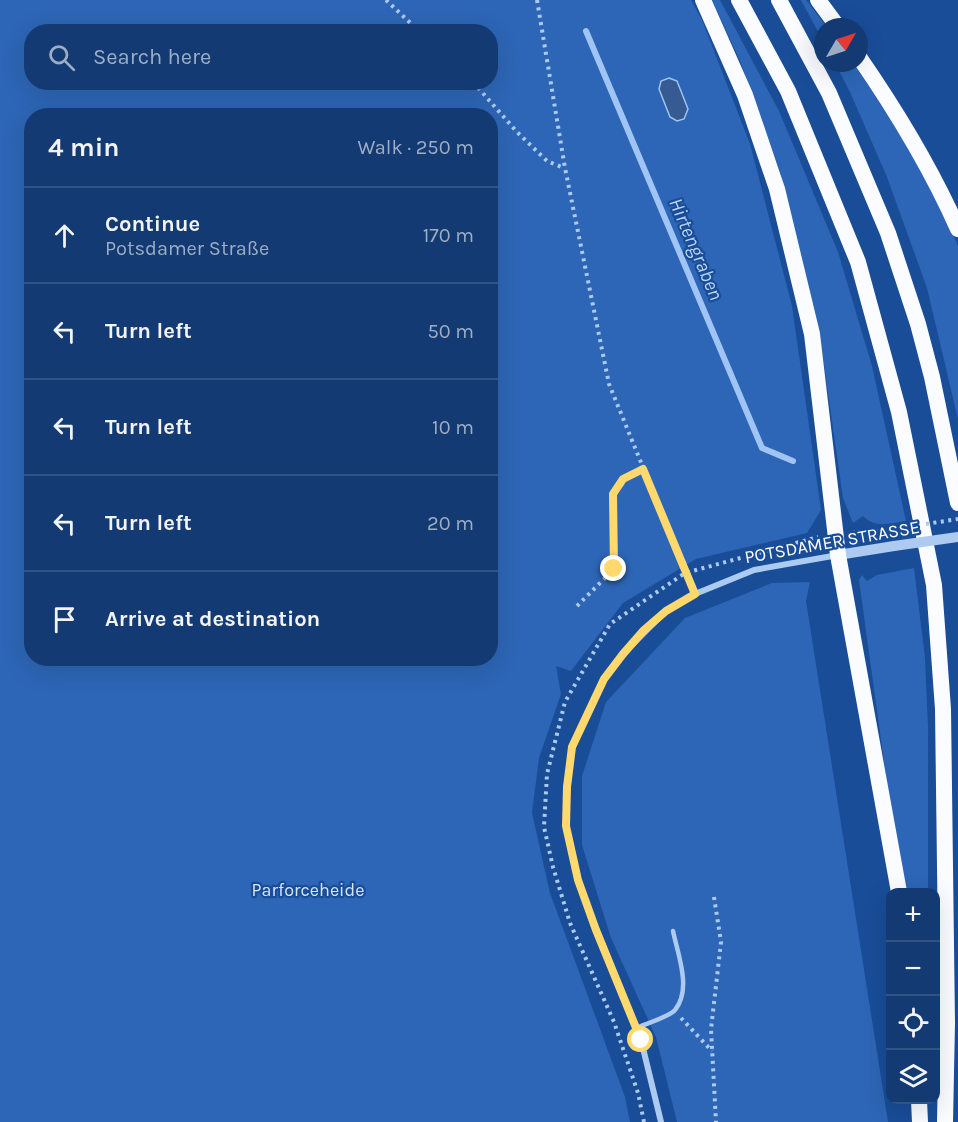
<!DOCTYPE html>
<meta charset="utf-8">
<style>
body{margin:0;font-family:Karla,sans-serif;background:#1c4177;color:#f1f3f6}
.controls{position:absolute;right:18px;bottom:18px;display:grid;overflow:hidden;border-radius:12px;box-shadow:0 6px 24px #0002}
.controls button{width:54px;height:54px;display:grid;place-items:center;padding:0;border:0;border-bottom:2px solid #325484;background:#133a72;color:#f1f3f6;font:30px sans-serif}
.compass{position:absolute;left:814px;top:18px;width:54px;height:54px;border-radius:50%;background:#133a72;box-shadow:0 6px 24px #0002;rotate:51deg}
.stop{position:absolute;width:18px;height:18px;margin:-14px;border:4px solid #ffd96d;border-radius:50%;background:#fff}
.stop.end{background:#ffd96d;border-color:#fff;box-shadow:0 2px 6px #0008}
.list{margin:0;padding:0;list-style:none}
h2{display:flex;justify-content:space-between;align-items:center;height:78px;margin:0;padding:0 24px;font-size:26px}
h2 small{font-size:20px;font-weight:400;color:#9dadc4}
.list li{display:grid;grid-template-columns:39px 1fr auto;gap:18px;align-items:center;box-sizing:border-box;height:96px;padding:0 24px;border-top:2px solid #325484}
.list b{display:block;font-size:22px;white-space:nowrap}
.list p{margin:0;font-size:20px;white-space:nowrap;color:#9dadc4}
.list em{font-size:20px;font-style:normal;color:#9dadc4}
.icon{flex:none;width:33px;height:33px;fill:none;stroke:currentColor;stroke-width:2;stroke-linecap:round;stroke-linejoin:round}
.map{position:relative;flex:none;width:958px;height:1122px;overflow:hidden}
.search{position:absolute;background:#133a72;box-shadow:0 6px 24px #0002;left:24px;top:24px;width:474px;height:66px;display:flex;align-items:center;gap:15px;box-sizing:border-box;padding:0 21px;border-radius:24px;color:#9dadc4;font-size:22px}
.panel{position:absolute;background:#133a72;box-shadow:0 6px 24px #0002;left:24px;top:108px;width:474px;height:558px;border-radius:24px}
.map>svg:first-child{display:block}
.green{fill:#2d66b6;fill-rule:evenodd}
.water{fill:#365b92;stroke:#a0c4f3;stroke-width:1.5}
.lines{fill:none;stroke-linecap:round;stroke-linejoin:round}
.stream{stroke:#a0c4f3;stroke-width:6}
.path{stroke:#adcaf1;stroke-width:4;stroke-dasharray:3 4.5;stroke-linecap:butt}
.service{stroke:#adcaf1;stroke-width:4.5}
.minor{stroke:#adcaf1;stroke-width:6}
.tertiary{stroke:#adcaf1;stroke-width:10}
.trunk{stroke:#fbfcff;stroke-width:16}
.path-bridge{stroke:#adcaf1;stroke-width:4;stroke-dasharray:3 4.5;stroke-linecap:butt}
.tertiary-bridge{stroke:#adcaf1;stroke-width:10}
.route{stroke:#ffd96d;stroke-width:8}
.labels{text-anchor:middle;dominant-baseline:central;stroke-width:4.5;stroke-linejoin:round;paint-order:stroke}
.street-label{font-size:18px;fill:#fff;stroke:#194d98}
.park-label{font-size:18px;fill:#d4e5fc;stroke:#194d98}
.water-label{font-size:20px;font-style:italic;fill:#bad4f7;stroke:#194d98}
</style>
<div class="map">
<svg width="958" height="1122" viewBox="0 0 958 1122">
<rect width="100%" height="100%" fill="#194d98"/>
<g class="green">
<path d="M 0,0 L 691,0 L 702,20 L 750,144 L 792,306 L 821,510 L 807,533 L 696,559 L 623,603 L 571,671 L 556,666 L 561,694 L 539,758 L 532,813 L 550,893 L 625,1097 L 630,1122 L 0,1122 ZM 32,32 L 490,32 L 490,82 L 32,82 ZM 32,116 L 490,116 L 490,658 L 32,658 Z"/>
<path d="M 712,0 L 720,0 L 779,111 L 838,252 L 872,366 L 906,521 C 890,523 876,529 863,516 L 853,523 L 843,498 L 822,351 L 780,171 L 740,61 Z"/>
<polygon points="801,0 806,0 827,27 823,27 823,41"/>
<path d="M 835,63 L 853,63 C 892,121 932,181 958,246 L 958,419 L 927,288 L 887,177 L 850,92 Z"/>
<polygon points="914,568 925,658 928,727 928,892 902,892 859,580 862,575 867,581 877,575"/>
<polygon points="810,582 806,601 888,1122 677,1122 656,1037 611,938 582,845 582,776 606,702 685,618 772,583"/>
</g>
<polygon class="water" points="669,78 677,81 688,109 684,119 677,121 670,117 659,89 661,81"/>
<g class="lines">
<polyline class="stream" points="586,31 762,448 793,461"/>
<g class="path">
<polyline points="386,0 420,32"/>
<polyline points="537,0 565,168 609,384 691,585"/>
<polyline points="473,82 517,132 547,161 564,168"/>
<polyline points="852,533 878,531"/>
<polyline points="577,606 614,569 613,494 623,479 643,469"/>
<polyline points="714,897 721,942 711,1029 716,1122"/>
<polyline points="681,1018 712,1051"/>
<polyline points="644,1122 638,1093 614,1022 570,923 553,867 544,827 547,774 565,702 610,624 685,573 818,537"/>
</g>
<path class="service" d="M 636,1028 C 645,1024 669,1017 675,1010 C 692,989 678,955 673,931"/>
<polyline class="minor" points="661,1122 641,1040 596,930 578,880 566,826 567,787 572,747 604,679 623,654 666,611 695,594 754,570 838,555"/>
<polyline class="tertiary" points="838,555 894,546"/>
<g class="trunk">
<polyline points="703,0 745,95 777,189 812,334 838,555 899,892"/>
<polyline points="739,0 788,91 858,262 899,412 934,585 943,709 947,1023 945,1122"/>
<polyline points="779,0 829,93 888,233 918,324 932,377 958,503"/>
<polyline points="818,0 838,27"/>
<path d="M 859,57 C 897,112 931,168 958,229"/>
<polyline points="919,1100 920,1122"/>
</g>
<polyline class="path-bridge" points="926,524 958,519"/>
<polyline class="tertiary-bridge" points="894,546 958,537"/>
</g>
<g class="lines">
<polyline class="route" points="614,569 613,494 623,479 643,469 695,594 666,611 644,630 623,654 604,679 572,747 567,787 566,826 578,880 596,930 641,1040"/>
</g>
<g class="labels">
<g class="street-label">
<text transform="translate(832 542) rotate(-10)">POTSDAMER STRASSE</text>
</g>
<g class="park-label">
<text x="308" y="890">Parforceheide</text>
</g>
<g class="water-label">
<text transform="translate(696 249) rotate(67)">Hirtengraben</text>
</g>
</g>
</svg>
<div class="controls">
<button>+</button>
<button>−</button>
<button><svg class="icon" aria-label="locate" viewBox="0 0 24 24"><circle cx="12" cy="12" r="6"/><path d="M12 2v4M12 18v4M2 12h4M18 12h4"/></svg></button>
<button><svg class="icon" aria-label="layers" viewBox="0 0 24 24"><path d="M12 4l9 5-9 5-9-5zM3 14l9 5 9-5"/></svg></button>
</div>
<svg class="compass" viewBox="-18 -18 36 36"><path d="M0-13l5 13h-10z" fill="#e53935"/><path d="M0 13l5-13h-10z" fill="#9dadc4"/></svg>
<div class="stop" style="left:641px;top:1040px"></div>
<div class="stop end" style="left:614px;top:569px"></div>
<div class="search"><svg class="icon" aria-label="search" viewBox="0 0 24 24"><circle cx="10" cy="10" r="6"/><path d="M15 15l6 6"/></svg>Search here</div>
<section class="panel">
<h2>4 min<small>Walk · 250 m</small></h2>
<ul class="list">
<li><svg class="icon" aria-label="ahead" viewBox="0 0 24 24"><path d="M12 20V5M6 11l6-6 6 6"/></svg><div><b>Continue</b><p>Potsdamer Straße</p></div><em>170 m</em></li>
<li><svg class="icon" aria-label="left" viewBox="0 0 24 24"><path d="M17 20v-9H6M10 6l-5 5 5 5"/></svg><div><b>Turn left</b></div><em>50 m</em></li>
<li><svg class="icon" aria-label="left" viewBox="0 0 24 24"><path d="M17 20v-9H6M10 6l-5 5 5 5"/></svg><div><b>Turn left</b></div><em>10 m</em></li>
<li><svg class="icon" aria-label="left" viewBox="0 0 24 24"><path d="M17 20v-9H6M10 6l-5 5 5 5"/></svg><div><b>Turn left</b></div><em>20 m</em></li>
<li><svg class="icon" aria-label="arrive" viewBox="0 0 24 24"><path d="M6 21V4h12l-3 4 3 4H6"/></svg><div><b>Arrive at destination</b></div></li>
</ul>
</section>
</div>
